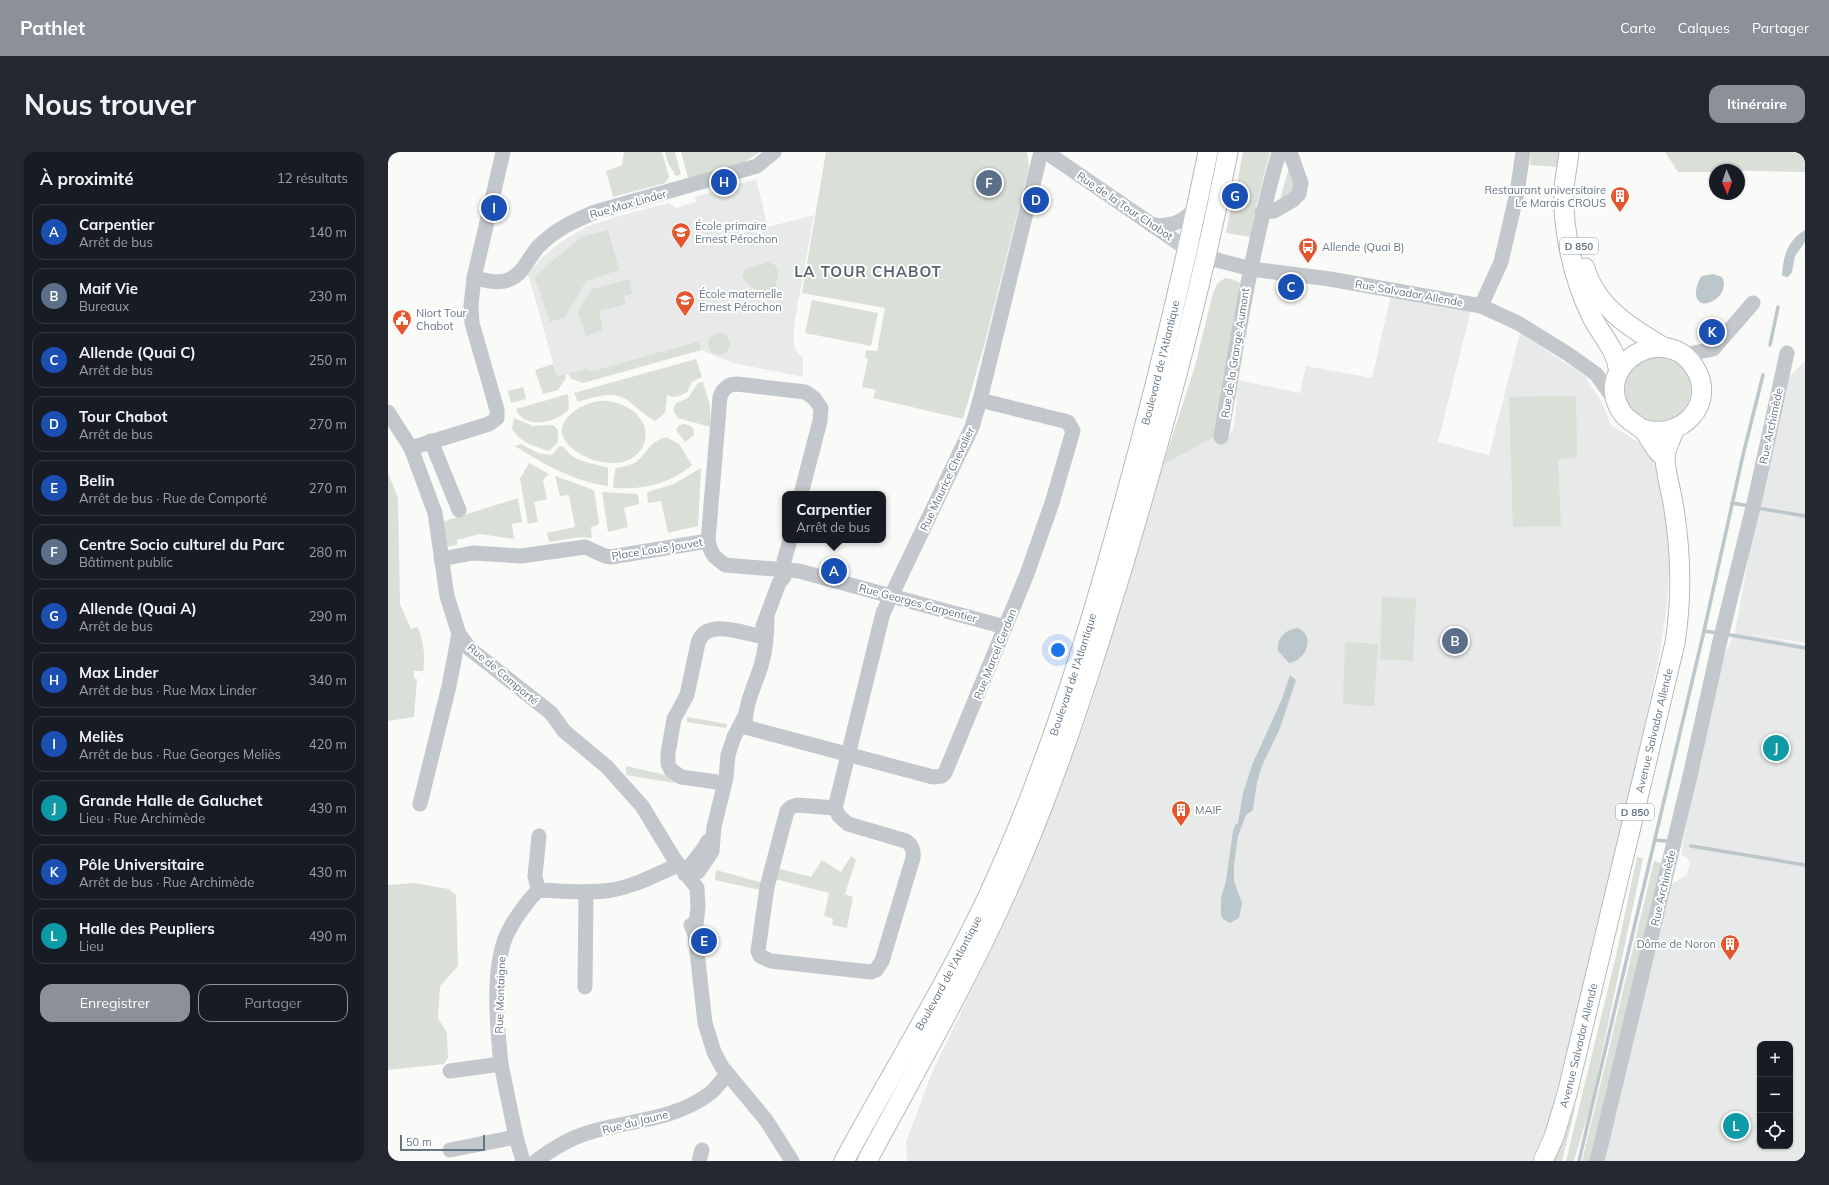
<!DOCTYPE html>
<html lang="fr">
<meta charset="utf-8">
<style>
body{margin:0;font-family:Mulish,sans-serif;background:#242831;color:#f1f3f6}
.controls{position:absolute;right:12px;bottom:12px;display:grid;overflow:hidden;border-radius:8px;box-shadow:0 1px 3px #0004}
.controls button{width:36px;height:36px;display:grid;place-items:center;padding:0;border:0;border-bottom:1px solid #363941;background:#171b24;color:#f1f3f6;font:20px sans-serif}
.compass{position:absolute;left:1321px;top:12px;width:36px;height:36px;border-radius:50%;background:#171b24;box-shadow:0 1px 3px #0004;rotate:178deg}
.scale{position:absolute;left:12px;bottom:10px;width:85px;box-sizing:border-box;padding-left:4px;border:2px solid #657683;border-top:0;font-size:11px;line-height:14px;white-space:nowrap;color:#657683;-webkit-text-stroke:3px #fff;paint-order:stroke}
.you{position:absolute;left:670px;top:498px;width:14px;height:14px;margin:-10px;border:3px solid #fff;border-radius:50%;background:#1a73e8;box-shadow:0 0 0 6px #1a73e833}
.badge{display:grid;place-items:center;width:26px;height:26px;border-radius:50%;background:#8c9099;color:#fff;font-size:13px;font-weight:700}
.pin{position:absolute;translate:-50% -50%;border:2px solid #fff;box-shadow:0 1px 4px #0006}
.popup{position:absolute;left:394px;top:339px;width:104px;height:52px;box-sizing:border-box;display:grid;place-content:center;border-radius:8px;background:#171b24;filter:drop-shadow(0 1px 3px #0005);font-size:13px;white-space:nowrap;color:#9ea1a6}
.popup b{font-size:15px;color:#f1f3f6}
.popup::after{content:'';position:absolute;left:50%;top:100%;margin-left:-8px;border:8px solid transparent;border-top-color:#171b24}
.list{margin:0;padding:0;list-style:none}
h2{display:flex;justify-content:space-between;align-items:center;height:52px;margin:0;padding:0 16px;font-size:17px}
h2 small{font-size:13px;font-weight:400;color:#9ea1a6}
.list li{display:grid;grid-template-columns:26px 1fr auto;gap:12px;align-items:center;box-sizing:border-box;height:56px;margin:0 8px 8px;padding:0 8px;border:1px solid #363941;border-radius:12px}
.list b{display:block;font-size:15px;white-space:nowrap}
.list p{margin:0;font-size:13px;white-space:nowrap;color:#9ea1a6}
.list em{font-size:13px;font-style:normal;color:#9ea1a6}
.actions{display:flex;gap:8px;padding:12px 16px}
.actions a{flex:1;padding:9px 0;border:1px solid #8c9099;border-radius:12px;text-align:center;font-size:14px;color:#8c9099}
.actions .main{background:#8c9099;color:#fff}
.icon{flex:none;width:22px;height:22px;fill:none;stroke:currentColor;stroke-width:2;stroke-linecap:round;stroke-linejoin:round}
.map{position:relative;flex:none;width:1417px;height:1009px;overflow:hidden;border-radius:12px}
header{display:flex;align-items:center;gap:24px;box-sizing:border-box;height:56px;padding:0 20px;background:#8c9099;color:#fff}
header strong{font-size:19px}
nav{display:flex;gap:22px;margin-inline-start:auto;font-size:14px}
.intro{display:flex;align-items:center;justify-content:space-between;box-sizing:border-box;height:96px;padding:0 24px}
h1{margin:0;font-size:28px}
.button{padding:10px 18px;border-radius:12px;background:#8c9099;color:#fff;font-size:14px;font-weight:700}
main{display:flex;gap:24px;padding:0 24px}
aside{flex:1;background:#171b24;border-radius:12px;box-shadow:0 1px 3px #0004}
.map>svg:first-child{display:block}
.built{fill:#e8e9e9;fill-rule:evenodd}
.green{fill:#dadfd7}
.water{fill:#bbc7cb}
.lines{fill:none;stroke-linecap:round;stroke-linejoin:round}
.stream{stroke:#bbc7cb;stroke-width:3.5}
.major-casing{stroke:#b5babe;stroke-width:21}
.minor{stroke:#c3c8cc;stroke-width:15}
.major{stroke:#fff;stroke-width:19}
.labels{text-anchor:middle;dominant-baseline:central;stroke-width:4;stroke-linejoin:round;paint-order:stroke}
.shield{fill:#fff;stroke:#939fa8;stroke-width:1}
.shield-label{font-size:10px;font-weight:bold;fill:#657683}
.poi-label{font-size:11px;fill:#657683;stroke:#fff;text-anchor:start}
.street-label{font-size:11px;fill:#657683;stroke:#fff}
.district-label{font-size:15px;font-weight:bold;letter-spacing:1px;fill:#57646e;stroke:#fff}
</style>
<header>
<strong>Pathlet</strong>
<nav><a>Carte</a><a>Calques</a><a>Partager</a></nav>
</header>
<div class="intro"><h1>Nous trouver</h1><a class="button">Itinéraire</a></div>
<main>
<aside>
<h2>À proximité<small>12 résultats</small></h2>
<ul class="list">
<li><span class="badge" style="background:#1a4fb4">A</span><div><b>Carpentier</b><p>Arrêt de bus</p></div><em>140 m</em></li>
<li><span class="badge" style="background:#5c6f8a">B</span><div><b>Maif Vie</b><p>Bureaux</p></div><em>230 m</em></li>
<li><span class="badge" style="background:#1a4fb4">C</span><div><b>Allende (Quai C)</b><p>Arrêt de bus</p></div><em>250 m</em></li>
<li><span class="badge" style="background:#1a4fb4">D</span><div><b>Tour Chabot</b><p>Arrêt de bus</p></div><em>270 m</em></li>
<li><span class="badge" style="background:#1a4fb4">E</span><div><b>Belin</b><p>Arrêt de bus · Rue de Comporté</p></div><em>270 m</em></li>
<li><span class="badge" style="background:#5c6f8a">F</span><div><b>Centre Socio culturel du Parc</b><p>Bâtiment public</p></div><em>280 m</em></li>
<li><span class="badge" style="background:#1a4fb4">G</span><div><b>Allende (Quai A)</b><p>Arrêt de bus</p></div><em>290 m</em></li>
<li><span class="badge" style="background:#1a4fb4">H</span><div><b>Max Linder</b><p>Arrêt de bus · Rue Max Linder</p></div><em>340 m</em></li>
<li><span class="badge" style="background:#1a4fb4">I</span><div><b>Meliès</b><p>Arrêt de bus · Rue Georges Meliès</p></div><em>420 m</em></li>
<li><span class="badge" style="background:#0f9aa8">J</span><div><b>Grande Halle de Galuchet</b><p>Lieu · Rue Archimède</p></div><em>430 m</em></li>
<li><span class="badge" style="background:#1a4fb4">K</span><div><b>Pôle Universitaire</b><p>Arrêt de bus · Rue Archimède</p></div><em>430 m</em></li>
<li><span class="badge" style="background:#0f9aa8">L</span><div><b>Halle des Peupliers</b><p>Lieu</p></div><em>490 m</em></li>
</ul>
<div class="actions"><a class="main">Enregistrer</a><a>Partager</a></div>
</aside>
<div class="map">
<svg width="1417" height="1009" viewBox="0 0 1417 1009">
<rect width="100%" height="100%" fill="#fafaf8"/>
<g class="built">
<polygon points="368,27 380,75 426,63 406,173 406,195 415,207 415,225 345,211 313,198 311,189 208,218 200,219 198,216 194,219 169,225 140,122 154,106 174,89 198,75 228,65 281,51 288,56 297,53 308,50 307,45"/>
<polygon points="1003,143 1083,158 1050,290 1101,303 1132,181 1197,224 1213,249 1223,273 1253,292 1264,307 1273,327 1283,395 1278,462 1272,499 1256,577 1185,874 1160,972 1143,1009 519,1009 518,990 543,923 622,757 679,618 704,549 775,313 828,284 839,286 845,278 849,247 845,246 850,228 912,241 918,214 984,226"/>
<path d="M 1417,209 L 1417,491 L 1364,482 L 1417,493 L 1417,1009 L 1215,1009 L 1280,734 L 1299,723 L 1302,709 L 1293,702 L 1299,669 L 1335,507 L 1347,479 L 1367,370 L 1401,225 ZM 1372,892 L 1402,892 L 1402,994 L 1372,994 Z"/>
</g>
<g class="green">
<polygon points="236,0 274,0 281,25 277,31 225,45 218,19 234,13"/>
<polygon points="277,0 287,0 293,22 288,24 280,11"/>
<polygon points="293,0 372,0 353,12 300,26"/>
<polygon points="438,0 639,0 641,16 597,190 575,267 485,246 488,238 474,235 480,207 477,206 478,198 489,199 497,156 414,141"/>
<polygon points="855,0 882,0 868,55 863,85 838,81 844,49 848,49 848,38"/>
<polygon points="1143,0 1172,0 1170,15 1142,13"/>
<polygon points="1277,0 1417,0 1417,20 1327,18 1327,20 1290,20"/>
<path d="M 898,6 C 903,8 903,12 905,16 C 912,35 912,39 895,50 C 892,53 889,55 884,55 L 883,50 L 891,51 L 902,12 L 894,9 Z"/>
<polygon points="220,78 231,118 198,129 177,165 162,170 147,126 164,109 194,85"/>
<polygon points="380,110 387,113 390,120 386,145 382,148 357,130 354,123 358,117"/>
<polygon points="837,126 844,127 852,131 828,284 775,313 807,214 825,141 829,132"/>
<polygon points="241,127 244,142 236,144 238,152 211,159 215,178 198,184 190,159 204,137"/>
<polygon points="424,148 490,161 483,194 417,181"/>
<circle cx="331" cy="192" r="11"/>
<polygon points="311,189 313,198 195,231 182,226 181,221 194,219 198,215 200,219 208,218"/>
<circle cx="1270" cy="237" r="33"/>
<path d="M 308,207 L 314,225 L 304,230 L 299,240 L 292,244 L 284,245 L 279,243 L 277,261 L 267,269 C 256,263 249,255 239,248 C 225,238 205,245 190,250 L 186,241 Z"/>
<polygon points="165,212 169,225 177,222 178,226 170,238 155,242 147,218"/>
<polygon points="315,230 322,254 322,275 290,266 285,258 288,251 300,246 310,231"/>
<polygon points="135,235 138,247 123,251 120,239"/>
<path d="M 180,242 L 181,257 C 170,271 135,278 128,257 Z"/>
<polygon points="1188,244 1189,306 1170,307 1173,374 1125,375 1121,245"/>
<path d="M 220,249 C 232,251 242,255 250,264 C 268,284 252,310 228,311 C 197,313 148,282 191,256 C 201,251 209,248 220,249 Z"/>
<path d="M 126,266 L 145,274 L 165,273 L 170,278 L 170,290 L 161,299 C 146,294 133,291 124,277 Z"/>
<path d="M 296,272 C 304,274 306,275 306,283 L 297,290 L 288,278 L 291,273 Z"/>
<path d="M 278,285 L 291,292 L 304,313 C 282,332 254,338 225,336 L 227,317 C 234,314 241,315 248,310 C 261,300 259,291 278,285 Z"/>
<path d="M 133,292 L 150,301 L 164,303 L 172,294 C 177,295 180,301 184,304 C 196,311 208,312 220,316 L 220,334 C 185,329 157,313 127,294 Z"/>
<polygon points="141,311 161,322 155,328 159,347 146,350 150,370 140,372 132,327"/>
<polygon points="313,316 310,374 280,381 273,349 260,351 259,340 286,332"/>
<path d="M 0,321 L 10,346 L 12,452 L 23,477 L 30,475 C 35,491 38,502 35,519 L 26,519 L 26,526 L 29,527 L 26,565 L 0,569 Z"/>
<polygon points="167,324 206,338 211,371 210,373 203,375 204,386 192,385 161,390 159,381 187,375 181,343 172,344"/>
<polygon points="214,340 250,342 251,352 236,356 240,375 220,380"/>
<polygon points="130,346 134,370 124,372 126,387 92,382 69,388 69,393 57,395 54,370"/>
<polygon points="994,445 1028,446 1025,509 992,507"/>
<polygon points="957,490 990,492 986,554 955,552"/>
<polygon points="299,565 339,572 338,576 299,570"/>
<polygon points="238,614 287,625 286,631 238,623"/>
<polygon points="463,704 468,708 457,742 465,745 459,776 444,773 445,767 436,764 441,741 387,727 389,716 423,725 434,708 453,720"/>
<polygon points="1249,705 1255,706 1251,726 1203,952 1186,1009 1178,1009 1228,804"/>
<polygon points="1266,709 1275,712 1206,1009 1194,1009"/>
<polygon points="328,718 372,730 372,738 327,728"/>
<polygon points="26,731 61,737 68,743 70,814 52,834 50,866 59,881 60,906 56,912 0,918 0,733"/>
<polygon points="1188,952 1174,1009 1164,1009"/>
</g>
<g class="water">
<path d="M 1417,78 L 1417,90 L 1407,104 L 1404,120 L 1400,125 L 1394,124 C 1395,104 1400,88 1417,78 Z"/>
<path d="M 1325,122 L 1334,125 C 1345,145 1306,165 1308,139 C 1309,133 1310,129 1314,124 Z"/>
<path d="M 910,476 C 928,484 918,509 901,511 L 890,499 C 888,486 898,477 910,476 Z"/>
<polygon points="902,523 908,528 892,576 874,614 869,630 865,658 858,663 850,684 846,713 846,729 854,751 851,766 842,771 835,767 833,763 833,746 838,729 845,679 847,673 850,671 855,641 864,613 894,547"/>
</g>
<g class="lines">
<g class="stream">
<polyline points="1382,193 1390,155"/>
<polyline points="1344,351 1361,354"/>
<polyline points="1369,356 1417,364"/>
<polyline points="1316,479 1330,481"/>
<polyline points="1337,482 1417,496"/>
<polyline points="1267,688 1278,689"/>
<polyline points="1303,694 1417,713"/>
<polyline points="1191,1009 1316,479 1355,303 1375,223"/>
</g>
<g class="major-casing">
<g id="major">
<path d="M 1181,0 C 1180,12 1177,24 1176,36 C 1174,76 1185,125 1202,161 C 1212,183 1228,195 1231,220"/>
<path d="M 1197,116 C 1208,155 1244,177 1277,196"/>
<path d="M 1255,277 C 1293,289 1329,252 1307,216 C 1278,168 1204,212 1233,259 C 1239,269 1249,272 1256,279 C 1263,287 1267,300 1277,305"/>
<path id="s1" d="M 456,1009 C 504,920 558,834 601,742 C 656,623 696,496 731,369 C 765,247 795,124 820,0"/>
<path d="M 479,1009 C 533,909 590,810 634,705 C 674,611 705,512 735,414 C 776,277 813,140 840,0"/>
<path id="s2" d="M 1155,1009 L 1166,985 L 1179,942 L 1287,491 C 1294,446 1293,401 1286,357 C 1284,341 1277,320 1277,305 C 1277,299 1284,283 1287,277"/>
</g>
</g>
<g class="minor">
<polyline points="658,0 792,92 818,105 863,117 942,127 1093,154 1130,171 1180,202 1208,222 1229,251"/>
<polyline points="874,60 886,59 905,48 911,42 913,31 902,0"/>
<path d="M 764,73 C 783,75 798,70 809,53"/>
<path d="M 86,126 C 98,128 111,133 122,127 C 135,122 141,105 150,95 C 166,78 186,69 207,60 L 369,14 L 386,0"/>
<polyline points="1093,154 1113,110 1129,41 1135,0"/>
<polyline points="1296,203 1325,197 1365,151"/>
<polyline points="0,260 23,296 47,361 59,444 71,482 82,497 163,561 176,579 219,615 254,654 285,705 309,736 310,755 307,782"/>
<path d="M 833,285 C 849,189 864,94 891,0"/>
<polyline points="43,289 71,358"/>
<polyline points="23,296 101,272 109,266 109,258 84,171 83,153 86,126 115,0"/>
<path d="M 320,389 L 332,245 C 335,237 339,232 349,232 L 417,240 L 426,246 L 433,256 L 432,269 L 413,342"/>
<polyline points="53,407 85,401 133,404 197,395 217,404 223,405 320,389 323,399 327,405 337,413 411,419 617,475"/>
<polyline points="375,474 391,431 396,425 396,409 402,388"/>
<path d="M 357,573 C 357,552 367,533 373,514 C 378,498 379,482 379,465"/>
<polyline points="357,575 545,625 554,624 557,621 639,422 664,351 685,279 680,270 592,248"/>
<path d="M 336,631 L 293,625 L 283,618 L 280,612 L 280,601 L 286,567 L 299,543 L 310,491 C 318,466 353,481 372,484"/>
<polyline points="32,652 61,534 71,482"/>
<path d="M 447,656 L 409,653 L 403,655 L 399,659 L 379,735 L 370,799 L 372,804 L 383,809 L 483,820 L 488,818 L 494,809 L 525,706 C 526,698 524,693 518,689 L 460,672 L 451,664 L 447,656 L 495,461 L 584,275 L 592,248 L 653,0"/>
<polyline points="297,722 310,720 324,699 326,675 338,626 340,603 346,585 357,564"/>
<path d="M 297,722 C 304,709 314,702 320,689"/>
<polyline points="150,738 147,724 151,684"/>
<polyline points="303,773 307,782 317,871 326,900 334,915 378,968 404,1009"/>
<polyline points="197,835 198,741"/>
<path d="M 113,912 C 109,874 103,811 121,778 C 129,763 139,750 150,738 C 174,739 199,742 224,738 C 247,734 269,722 290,713"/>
<polyline points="62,919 113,912 128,985 135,1009"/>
<polyline points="62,998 128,985"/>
<path d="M 148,1009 C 164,997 180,987 199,981 C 240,968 285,969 321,942 C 328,937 333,929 339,922"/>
<polyline points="311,1009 314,998"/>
<polyline points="1209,1009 1302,624 1331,493 1367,347 1399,201"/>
</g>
<use href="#major" class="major"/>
</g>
<defs>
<g id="building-pin" transform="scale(1)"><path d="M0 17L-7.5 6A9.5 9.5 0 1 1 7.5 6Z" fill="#e4572e" stroke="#fff"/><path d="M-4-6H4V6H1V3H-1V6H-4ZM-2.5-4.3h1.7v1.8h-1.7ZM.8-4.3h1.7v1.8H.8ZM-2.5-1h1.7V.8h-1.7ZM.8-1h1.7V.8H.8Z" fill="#fff"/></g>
<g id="school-pin" transform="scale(1)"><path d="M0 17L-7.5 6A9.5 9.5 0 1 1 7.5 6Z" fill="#e4572e" stroke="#fff"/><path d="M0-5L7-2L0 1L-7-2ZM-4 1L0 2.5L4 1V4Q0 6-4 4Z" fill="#fff"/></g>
<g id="bus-pin" transform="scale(1)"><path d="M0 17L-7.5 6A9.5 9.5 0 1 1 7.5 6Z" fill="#e4572e" stroke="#fff"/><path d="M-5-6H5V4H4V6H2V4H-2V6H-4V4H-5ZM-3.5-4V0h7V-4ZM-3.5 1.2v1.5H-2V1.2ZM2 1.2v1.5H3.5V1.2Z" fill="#fff"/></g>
<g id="civic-pin" transform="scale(1)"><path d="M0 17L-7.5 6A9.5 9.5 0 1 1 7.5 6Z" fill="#e4572e" stroke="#fff"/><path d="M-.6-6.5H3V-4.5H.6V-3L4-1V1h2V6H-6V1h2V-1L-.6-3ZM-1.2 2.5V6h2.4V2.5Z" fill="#fff"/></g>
</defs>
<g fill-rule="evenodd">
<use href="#building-pin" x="1232" y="44"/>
<use href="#school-pin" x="293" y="80"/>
<use href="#bus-pin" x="920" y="95"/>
<use href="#school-pin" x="297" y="148"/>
<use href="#civic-pin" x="14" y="167"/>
<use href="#building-pin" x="793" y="658"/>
<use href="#building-pin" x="1342" y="792"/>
</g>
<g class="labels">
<g class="shield">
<rect x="1172" y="86" width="38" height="16" rx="3"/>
<rect x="1228" y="652" width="38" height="16" rx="3"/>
</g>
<g class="shield-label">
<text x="1191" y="94">D 850</text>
<text x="1247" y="660">D 850</text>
</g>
<g class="poi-label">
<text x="1218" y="38" text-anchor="end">Restaurant universitaire<tspan x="1218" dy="13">Le Marais CROUS</tspan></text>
<text x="307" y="74">École primaire<tspan x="307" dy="13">Ernest Pérochon</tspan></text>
<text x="934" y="95">Allende (Quai B)</text>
<text x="311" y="142">École maternelle<tspan x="311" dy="13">Ernest Pérochon</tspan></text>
<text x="28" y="161">Niort Tour<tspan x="28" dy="13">Chabot</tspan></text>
<text x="807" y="658">MAIF</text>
<text x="1328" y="792" text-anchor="end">Dôme de Noron</text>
</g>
<g class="street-label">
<text transform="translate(240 52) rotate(-16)">Rue Max Linder</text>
<text transform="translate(737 54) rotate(34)">Rue de la Tour Chabot</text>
<text transform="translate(1021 141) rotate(10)">Rue Salvador Allende</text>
<text transform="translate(847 201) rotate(-81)">Rue de la Grange Aumont</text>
<text stroke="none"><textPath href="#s1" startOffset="863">Boulevard de l'Atlantique</textPath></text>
<text transform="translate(1383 274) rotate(-78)">Rue Archimède</text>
<text transform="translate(559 327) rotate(-65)">Rue Maurice Chevalier</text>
<text transform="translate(269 397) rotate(-9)">Place Louis Jouvet</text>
<text transform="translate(530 451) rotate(15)">Rue Georges Carpentier</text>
<text transform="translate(607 502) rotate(-68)">Rue Marcel Cerdan</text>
<text transform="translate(115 522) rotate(40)">Rue de Comporté</text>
<text stroke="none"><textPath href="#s1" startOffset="539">Boulevard de l'Atlantique</textPath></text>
<text stroke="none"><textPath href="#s2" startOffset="445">Avenue Salvador Allende</textPath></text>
<text transform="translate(1275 736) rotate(-77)">Rue Archimède</text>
<text stroke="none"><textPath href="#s1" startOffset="215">Boulevard de l'Atlantique</textPath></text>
<text transform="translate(112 843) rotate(-88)">Rue Montaigne</text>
<text stroke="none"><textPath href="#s2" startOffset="121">Avenue Salvador Allende</textPath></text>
<text transform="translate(247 970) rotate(-14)">Rue du Jaune</text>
</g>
<g class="district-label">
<text x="480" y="119">LA TOUR CHABOT</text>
</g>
</g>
</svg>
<div class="controls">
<button>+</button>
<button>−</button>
<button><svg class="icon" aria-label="locate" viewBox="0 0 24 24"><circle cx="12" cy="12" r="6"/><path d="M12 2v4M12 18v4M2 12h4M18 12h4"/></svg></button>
</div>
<svg class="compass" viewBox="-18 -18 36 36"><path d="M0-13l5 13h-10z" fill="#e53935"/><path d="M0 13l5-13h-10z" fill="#9ea1a6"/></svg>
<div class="scale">50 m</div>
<div class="you"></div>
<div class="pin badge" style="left:446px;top:419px;background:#1a4fb4">A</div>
<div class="popup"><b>Carpentier</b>Arrêt de bus</div>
<div class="pin badge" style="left:1067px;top:489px;background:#5c6f8a">B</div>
<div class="pin badge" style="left:903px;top:135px;background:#1a4fb4">C</div>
<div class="pin badge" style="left:648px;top:48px;background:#1a4fb4">D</div>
<div class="pin badge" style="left:316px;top:789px;background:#1a4fb4">E</div>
<div class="pin badge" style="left:601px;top:31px;background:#5c6f8a">F</div>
<div class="pin badge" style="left:847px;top:44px;background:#1a4fb4">G</div>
<div class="pin badge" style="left:336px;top:30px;background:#1a4fb4">H</div>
<div class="pin badge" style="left:106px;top:56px;background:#1a4fb4">I</div>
<div class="pin badge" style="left:1388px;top:596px;background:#0f9aa8">J</div>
<div class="pin badge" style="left:1324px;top:180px;background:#1a4fb4">K</div>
<div class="pin badge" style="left:1348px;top:974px;background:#0f9aa8">L</div>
</div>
</main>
